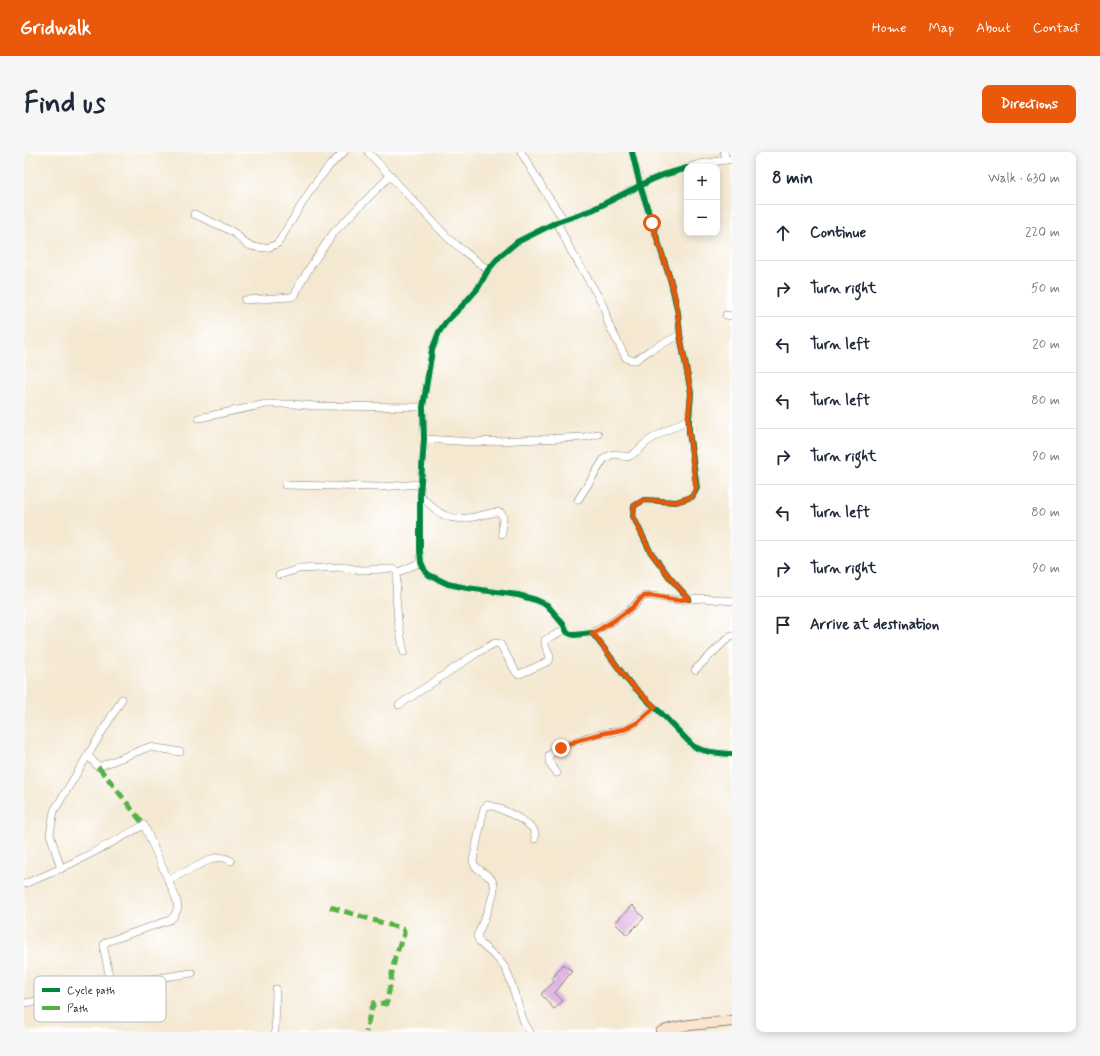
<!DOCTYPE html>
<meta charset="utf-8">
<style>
body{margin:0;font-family:Mynerve,sans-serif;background:#f6f6f7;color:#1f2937}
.controls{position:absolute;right:12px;top:12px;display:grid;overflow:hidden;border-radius:8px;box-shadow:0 2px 10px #0003}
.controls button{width:36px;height:36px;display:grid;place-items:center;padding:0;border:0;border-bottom:1px solid #e0e1e3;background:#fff;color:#1f2937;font:20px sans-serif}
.stop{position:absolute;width:12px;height:12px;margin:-9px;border:3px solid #ea580c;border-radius:50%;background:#fff}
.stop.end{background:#ea580c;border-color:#fff;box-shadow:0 1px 4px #0008}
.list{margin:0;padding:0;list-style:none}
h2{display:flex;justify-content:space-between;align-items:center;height:52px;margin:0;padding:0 16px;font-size:17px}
h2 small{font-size:13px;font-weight:400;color:#747a83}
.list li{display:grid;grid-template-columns:26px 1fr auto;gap:12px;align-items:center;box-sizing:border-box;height:56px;padding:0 16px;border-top:1px solid #e0e1e3}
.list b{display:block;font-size:15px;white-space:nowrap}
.list em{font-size:13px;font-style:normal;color:#747a83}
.icon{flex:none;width:22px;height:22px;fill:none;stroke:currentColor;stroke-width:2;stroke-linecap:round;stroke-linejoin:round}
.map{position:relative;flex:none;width:708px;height:880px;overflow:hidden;border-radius:8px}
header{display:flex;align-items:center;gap:24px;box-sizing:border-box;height:56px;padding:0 20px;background:#ea580c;color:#fff}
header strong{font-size:19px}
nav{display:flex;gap:22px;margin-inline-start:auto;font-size:14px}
.intro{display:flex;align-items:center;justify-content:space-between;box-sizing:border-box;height:96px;padding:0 24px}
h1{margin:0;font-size:28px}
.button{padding:10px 18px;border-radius:8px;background:#ea580c;color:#fff;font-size:14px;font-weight:700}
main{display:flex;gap:24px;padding:0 24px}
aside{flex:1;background:#fff;border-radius:8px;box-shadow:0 2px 10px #0003}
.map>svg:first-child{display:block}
.building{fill:#d9a5de}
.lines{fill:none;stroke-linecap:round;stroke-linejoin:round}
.street-casing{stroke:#888276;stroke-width:8}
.secondary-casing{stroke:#888276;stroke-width:12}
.street{stroke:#fff;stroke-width:7}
.secondary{stroke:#fbe5cf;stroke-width:10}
.quiet{stroke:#55b145;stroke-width:5;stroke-dasharray:10 5;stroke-linecap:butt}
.cycleway-casing{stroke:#fff;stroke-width:8}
.cycleway{stroke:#00873e;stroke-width:6}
.route{stroke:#ea580c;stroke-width:5}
.key{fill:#fff;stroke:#bbb;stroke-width:1}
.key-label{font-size:11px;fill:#1c1c1c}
</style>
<header>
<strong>Gridwalk</strong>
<nav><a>Home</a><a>Map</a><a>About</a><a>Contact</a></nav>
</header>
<div class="intro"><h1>Find us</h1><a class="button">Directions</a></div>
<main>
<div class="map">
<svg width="708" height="880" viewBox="0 0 708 880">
<rect width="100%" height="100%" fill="#fff"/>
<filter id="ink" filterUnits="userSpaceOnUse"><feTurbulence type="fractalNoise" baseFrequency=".025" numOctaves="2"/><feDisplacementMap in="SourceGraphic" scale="8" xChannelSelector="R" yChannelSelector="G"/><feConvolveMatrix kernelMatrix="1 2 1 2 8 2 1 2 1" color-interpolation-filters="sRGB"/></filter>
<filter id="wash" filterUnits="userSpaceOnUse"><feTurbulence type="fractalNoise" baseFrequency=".012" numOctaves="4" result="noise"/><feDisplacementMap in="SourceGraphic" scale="16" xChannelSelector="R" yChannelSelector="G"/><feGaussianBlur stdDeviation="0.9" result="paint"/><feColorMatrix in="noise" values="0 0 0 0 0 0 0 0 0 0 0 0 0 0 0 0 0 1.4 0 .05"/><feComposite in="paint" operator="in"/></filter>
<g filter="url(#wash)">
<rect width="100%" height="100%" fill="#f4e8d1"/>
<g id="blocks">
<g class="building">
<polygon points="608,753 620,766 603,783 591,771"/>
<polygon points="539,812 548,819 531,841 539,849 530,857 517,842 531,829 528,827"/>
</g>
</g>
</g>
<g filter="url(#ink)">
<use href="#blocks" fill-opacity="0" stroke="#888276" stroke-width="1"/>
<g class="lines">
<g class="street-casing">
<g id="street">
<polyline points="344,0 424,86 441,100 464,118"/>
<polyline points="497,0 521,40 540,68"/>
<polyline points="608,0 616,33 647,130 654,161 656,183 667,241 665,267 665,280 673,336 668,345 652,350 620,348 610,354 609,364 626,399 646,426 665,447"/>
<polyline points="700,0 702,8"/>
<polyline points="666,15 676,12 708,7"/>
<path d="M 663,16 L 639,23 L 627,28 L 568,58 L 533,70 L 493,90 L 476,104 L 464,118 L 454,136 L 439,153 L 422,170 L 415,180 L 408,198 L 399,255 L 400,287 L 396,344 L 396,399 L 397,410 L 401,419 L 405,423 L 424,432 L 443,436 L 494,443 L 512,448 L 523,453 L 539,472 L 543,480 L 547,482 L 551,483 L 568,481 L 583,500 L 604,529 L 624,549 L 638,562 L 669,594 C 681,601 695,601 708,602"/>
<path d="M 170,62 C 183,68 195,73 207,79 C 214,82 218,90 224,93 C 234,97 246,97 254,91 L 289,34 L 306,13 L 320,0"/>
<polyline points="533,70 546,97 577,149 581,159 584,171 602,206 607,208 612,208 626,198 656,183"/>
<polyline points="221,148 267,145 271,143 277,130 288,112 310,80 367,23"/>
<polyline points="702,163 708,164"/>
<polyline points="175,266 242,252 269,252 291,254 399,255"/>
<polyline points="400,287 450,290 561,285 574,282"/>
<polyline points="261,333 356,335 397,332"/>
<path d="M 396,344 C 404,350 411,359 420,363 C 436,371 457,363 472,360 L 477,361 L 479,365 L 478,382"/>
<path d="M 554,348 L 580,307 C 595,296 597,308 606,304 C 612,301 618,294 623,290 C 636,281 651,274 665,267"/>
<polyline points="255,423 275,417 318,415 337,418 362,417 369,417 375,420"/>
<polyline points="568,481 588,470 609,455 617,446 621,444 628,444 652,448 679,446 708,449"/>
<polyline points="380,500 374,469 372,444 373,423 377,419 397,410"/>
<polyline points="671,518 701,489 708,484"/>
<path d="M 375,553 L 453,501 L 471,491 L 476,492 L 492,520 L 494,522 L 496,522 L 525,509 C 529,501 519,497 521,488 L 529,484 L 541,477"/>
<polyline points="64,603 74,615 125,595 145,598 156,600"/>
<path d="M 533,621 L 525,610 L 525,603 C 541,593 558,585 577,582 C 585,580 593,580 601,577 C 613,573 622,563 631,555"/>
<polyline points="37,717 26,682 30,659 98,547"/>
<path d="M 144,728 L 190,706 C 196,705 201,705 207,709"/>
<path d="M 0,732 C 42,716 80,695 120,673 L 152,746 L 154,756 L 150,764 L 146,768 L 82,790 L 80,792 L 80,797 L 87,833"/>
<polyline points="0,851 58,843 75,839 87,833 168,821"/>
<polyline points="251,880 252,837"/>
<path d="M 506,880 L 500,870 L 485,825 L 482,817 L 474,807 L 456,791 L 453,784 C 458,772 469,749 470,737 C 471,732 468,727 464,724 C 459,719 450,717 449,709 L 460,656 L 463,653 C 474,654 503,669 509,677 C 511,680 511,684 511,687"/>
</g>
</g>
<g class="secondary-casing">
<path id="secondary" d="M 637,880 C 659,871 685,872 708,869"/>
</g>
<use href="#street" class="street"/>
<use href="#secondary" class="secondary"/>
<g class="quiet">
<polyline points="74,615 86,629 120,673"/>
<polyline points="306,755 379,777 380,779 380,782 371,805 363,850 362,852 352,850 350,851 346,861 342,880"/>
</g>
<g class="cycleway-casing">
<g id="cycleway">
<polyline points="608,0 616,33 647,130 654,161 656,183 667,241 665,267 665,280 673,336 668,345 652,350 620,348 610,354 609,364 626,399 646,426 665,447"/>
<path d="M 663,16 L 639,23 L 627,28 L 568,58 L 533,70 L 493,90 L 476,104 L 464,118 L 454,136 L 439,153 L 422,170 L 415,180 L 408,198 L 399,255 L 400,287 L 396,344 L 396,399 L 397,410 L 401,419 L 405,423 L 424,432 L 443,436 L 494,443 L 512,448 L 523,453 L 539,472 L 543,480 L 547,482 L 551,483 L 568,481 L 583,500 L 604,529 L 624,549 L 638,562 L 669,594 C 681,601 695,601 708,602"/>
</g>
</g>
<use href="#cycleway" class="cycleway"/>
</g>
</g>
<g class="lines" filter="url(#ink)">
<polyline class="route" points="537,596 554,588 576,582 601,577 613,571 631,555 604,529 571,484 568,482 588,470 609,455 617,446 621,444 628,444 652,448 665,447 646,426 626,399 609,364 610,354 620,348 652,350 668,345 672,336 665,280 664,267 667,241 659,199 656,183 654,161 651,145 647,130 628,71"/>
</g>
<rect x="10" y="824" width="132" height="46" rx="6" class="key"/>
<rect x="18" y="836" width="18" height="4" fill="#00873e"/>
<rect x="18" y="854" width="18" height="4" fill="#55b145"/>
<g class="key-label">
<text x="43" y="842">Cycle path</text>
<text x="43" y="860">Path</text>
</g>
</svg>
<div class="controls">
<button>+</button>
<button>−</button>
</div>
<div class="stop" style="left:628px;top:71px"></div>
<div class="stop end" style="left:537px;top:596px"></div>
</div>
<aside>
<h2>8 min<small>Walk · 630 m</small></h2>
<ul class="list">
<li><svg class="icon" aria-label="ahead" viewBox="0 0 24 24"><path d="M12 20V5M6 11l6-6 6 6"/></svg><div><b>Continue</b></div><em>220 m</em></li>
<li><svg class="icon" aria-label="right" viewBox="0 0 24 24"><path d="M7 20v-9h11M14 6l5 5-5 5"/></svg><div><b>Turn right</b></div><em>50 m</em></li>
<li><svg class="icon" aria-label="left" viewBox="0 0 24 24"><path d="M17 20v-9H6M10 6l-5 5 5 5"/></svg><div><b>Turn left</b></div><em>20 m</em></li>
<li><svg class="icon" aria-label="left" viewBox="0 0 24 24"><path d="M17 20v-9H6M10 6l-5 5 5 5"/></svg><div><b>Turn left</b></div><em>80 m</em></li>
<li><svg class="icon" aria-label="right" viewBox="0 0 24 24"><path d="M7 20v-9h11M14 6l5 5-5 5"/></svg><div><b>Turn right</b></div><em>90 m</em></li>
<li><svg class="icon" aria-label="left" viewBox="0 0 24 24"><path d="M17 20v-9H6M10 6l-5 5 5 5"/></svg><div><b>Turn left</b></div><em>80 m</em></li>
<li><svg class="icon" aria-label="right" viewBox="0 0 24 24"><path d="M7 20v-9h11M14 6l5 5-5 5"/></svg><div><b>Turn right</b></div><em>90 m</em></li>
<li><svg class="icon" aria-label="arrive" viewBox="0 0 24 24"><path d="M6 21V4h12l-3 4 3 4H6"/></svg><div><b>Arrive at destination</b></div></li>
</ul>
</aside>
</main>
